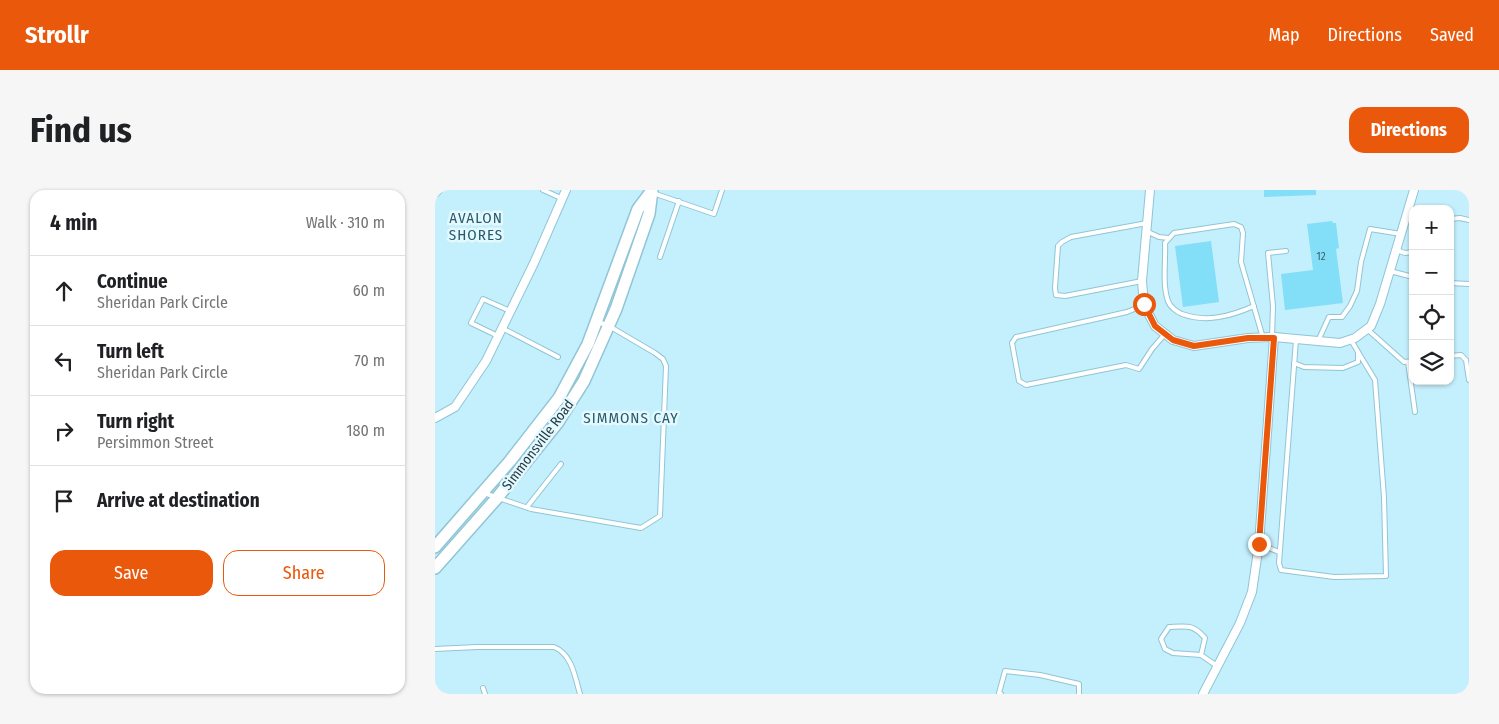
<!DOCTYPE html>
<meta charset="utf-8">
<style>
body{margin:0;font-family:"Fira Sans Condensed",sans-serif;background:#f6f6f6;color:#202124}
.controls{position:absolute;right:15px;top:15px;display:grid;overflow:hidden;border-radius:10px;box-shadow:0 1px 4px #0004}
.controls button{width:45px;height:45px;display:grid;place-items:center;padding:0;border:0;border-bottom:1px solid #e0e0e0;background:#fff;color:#202124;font:25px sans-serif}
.stop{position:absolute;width:15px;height:15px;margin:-11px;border:4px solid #ea580c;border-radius:50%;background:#fff}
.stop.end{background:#ea580c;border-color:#fff;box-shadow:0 1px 5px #0008}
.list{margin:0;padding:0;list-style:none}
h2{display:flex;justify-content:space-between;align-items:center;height:65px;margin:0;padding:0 20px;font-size:21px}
h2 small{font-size:16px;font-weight:400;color:#757577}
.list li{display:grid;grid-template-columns:32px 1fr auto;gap:15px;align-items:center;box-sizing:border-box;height:70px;padding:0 20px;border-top:1px solid #e0e0e0}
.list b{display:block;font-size:19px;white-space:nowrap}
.list p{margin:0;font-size:16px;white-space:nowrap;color:#757577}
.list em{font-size:16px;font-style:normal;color:#757577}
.actions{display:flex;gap:10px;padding:15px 20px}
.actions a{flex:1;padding:11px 0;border:1px solid #ea580c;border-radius:15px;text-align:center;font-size:18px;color:#ea580c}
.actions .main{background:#ea580c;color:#fff}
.icon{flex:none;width:28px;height:28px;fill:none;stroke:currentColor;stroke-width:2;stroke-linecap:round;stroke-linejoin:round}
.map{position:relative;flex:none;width:1034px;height:504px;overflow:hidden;border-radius:15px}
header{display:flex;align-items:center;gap:30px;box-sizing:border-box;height:70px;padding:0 25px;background:#ea580c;color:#fff}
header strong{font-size:24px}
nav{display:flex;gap:28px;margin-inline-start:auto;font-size:18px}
.intro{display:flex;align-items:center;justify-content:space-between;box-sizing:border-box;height:120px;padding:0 30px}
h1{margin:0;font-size:35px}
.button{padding:12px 22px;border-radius:15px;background:#ea580c;color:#fff;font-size:18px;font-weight:700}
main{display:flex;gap:30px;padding:0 30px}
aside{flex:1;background:#fff;border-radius:15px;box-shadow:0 1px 4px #0004}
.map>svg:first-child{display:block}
.building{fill:#83def8}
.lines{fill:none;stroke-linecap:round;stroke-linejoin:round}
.lane-casing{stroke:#90c5d6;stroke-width:6}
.street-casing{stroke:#90c5d6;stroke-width:10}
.secondary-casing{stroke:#90c5d6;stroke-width:14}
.lane{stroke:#fff;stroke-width:4}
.street{stroke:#fff;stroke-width:8}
.secondary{stroke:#fff;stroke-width:11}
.route{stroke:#ea580c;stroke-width:6}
.labels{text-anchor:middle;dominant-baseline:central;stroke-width:5;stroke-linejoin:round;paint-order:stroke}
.number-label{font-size:11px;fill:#3c6470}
.street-label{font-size:14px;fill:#253b42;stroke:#e3f8ff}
.neighbourhood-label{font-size:15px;letter-spacing:1px;fill:#285b6a;stroke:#e3f8ff}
</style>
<header>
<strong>Strollr</strong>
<nav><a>Map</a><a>Directions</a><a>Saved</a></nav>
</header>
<div class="intro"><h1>Find us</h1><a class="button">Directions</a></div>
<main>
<aside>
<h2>4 min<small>Walk · 310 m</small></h2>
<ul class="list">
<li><svg class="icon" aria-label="ahead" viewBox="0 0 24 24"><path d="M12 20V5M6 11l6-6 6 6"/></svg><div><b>Continue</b><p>Sheridan Park Circle</p></div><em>60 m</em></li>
<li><svg class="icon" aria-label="left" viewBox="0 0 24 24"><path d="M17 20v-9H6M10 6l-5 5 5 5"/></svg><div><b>Turn left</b><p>Sheridan Park Circle</p></div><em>70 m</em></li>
<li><svg class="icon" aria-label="right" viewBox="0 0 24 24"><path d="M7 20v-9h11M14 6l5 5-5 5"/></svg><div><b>Turn right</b><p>Persimmon Street</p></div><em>180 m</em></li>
<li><svg class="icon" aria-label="arrive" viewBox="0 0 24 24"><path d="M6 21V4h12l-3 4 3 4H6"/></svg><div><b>Arrive at destination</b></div></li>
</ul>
<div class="actions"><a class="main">Save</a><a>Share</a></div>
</aside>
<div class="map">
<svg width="1034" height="504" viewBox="0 0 1034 504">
<rect width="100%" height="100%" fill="#c4effd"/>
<g class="building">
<polygon points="829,0 881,0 881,5 829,7"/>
<polygon points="897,31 898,33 901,33 904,58 901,59 908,113 850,120 846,84 878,80 872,34"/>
<polygon points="776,51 784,112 748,117 740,56"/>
</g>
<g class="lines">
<g class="lane-casing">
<g id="lane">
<polyline points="108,0 128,9"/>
<polyline points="218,3 279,24 287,0"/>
<polyline points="1015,29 1025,28 1034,30"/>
<polyline points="711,41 724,47 734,48"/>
<polyline points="961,60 970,63 978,62"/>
<polyline points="225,67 244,11"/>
<polyline points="955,81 978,87"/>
<polyline points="707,91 630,106 621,105 620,98 623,56 627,52 636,47 712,33"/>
<polyline points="1015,93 1034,94"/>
<polyline points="709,115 692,122 581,147 577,153 584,191 591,195 691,175 704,179 717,159 730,144"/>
<path d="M 819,116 C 796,126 772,133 747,124 C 742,122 735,117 733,111 C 727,94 731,71 730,53 L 739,43 L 799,34 L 806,37 L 808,43 L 806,72 L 828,148"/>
<polyline points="67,138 123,167"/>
<polyline points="932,139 969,172 978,171"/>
<polyline points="63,146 36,133 48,109 75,121"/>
<polyline points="837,147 838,116 833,63 851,61"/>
<polyline points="861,150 844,373 846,380 899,387 951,386 949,307 940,190 923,162"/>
<polyline points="883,151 894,127 907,127 915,116 922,101 926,72 935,39 966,44"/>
<polyline points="1015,166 1026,165 1031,170 1034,190"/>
<polyline points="973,172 980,222"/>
<polyline points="859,173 869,177 908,178 923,172 923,162 916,150"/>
<polyline points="49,303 96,319 206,338 225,326 231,176 228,169 220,163 174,136 163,132"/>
<polyline points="92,317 126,274"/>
<polyline points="824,354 844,362"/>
<path d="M 0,459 L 42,457 L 119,457 C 137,464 140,487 145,504"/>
<path d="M 766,465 L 770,448 C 758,434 752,436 734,437 L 726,449 L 730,459 L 738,463 L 766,465 L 782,476"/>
<polyline points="48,498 50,504"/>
<polyline points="566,504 564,503 570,481 605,485 644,494 644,504"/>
</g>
</g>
<g class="street-casing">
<g id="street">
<polyline points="715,0 707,91 709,115 720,136 738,150 759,156 813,148 839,147 905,153 920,148 936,136 945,114 979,0"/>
<polyline points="0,3 3,0"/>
<polyline points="0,228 20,217 51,171 99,73 131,0"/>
<polyline points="768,504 805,433 817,402 824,354 839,147"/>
</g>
</g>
<g class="secondary-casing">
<g id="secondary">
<polyline points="0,357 75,271 124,208 153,154 203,19 215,3"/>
<polyline points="0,378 62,308 123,232 149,191 181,119 214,24 217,0"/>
</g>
</g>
<use href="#lane" class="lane"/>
<use href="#street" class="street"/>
<use href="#secondary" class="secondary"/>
</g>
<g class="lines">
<polyline class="route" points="709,114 720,136 738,150 759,156 813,148 839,148 824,354"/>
</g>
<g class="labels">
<g class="number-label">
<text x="886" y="66">12</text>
</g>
<g class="street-label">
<text transform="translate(103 255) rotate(-53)">Simmonsville Road</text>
</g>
<g class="neighbourhood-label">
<text x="41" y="28">AVALON<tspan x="41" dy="17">SHORES</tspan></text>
<text x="196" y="228">SIMMONS CAY</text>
</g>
</g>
</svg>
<div class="controls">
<button>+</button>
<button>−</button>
<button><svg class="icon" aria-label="locate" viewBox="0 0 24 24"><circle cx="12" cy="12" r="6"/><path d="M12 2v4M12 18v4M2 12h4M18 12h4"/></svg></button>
<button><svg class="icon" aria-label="layers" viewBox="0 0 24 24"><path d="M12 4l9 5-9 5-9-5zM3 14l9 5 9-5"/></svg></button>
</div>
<div class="stop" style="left:709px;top:114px"></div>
<div class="stop end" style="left:824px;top:354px"></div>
</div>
</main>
